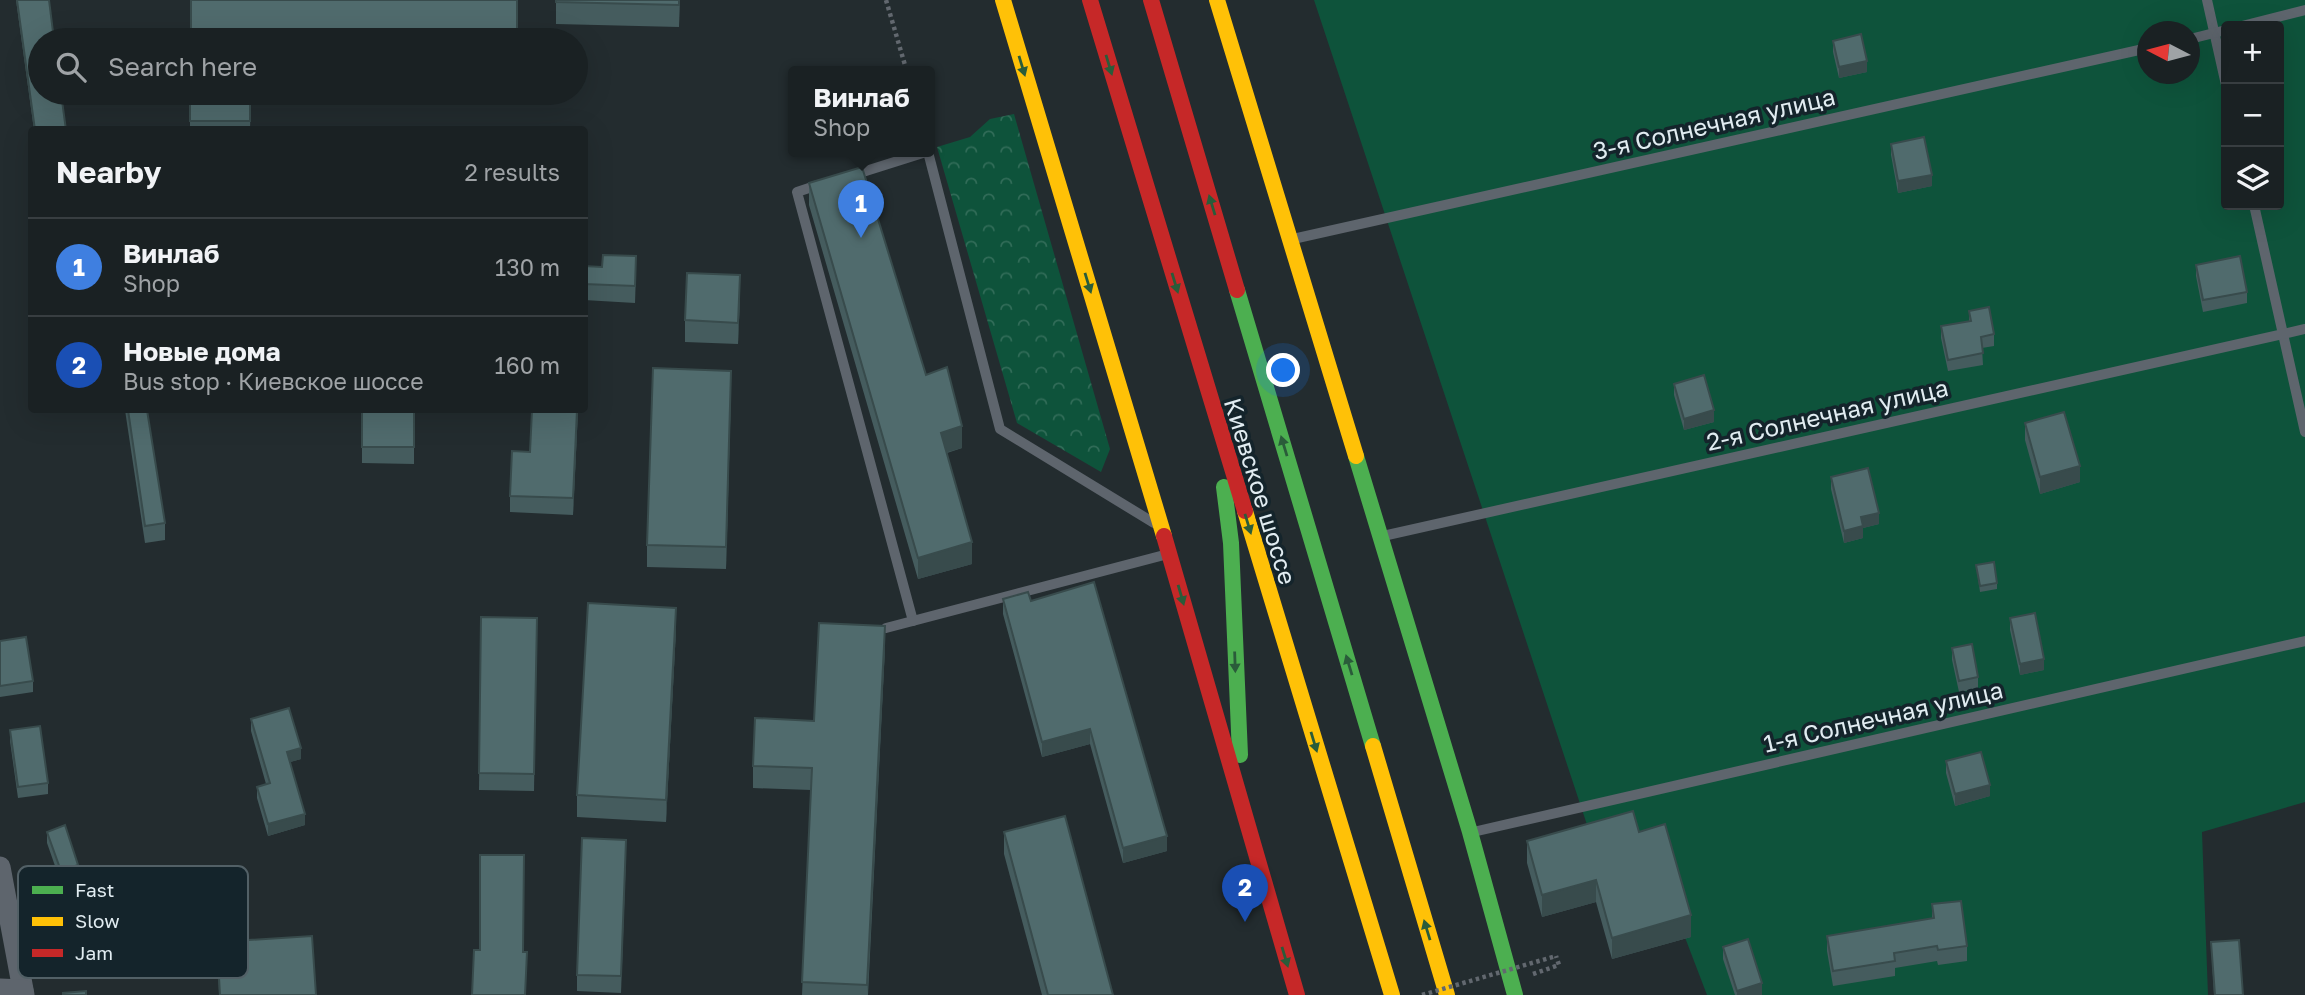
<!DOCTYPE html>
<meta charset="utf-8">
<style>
body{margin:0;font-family:"Golos Text",sans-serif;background:#23292b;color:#f1f3f6}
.controls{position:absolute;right:21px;top:21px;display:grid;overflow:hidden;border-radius:7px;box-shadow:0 7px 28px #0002}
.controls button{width:63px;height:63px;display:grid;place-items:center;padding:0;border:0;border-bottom:2px solid #383e41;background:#1a2123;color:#f1f3f6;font:35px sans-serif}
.compass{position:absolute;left:2137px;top:21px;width:63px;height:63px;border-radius:50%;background:#1a2123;box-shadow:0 7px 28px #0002;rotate:276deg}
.you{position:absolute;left:1284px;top:371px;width:24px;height:24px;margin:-18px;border:5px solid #fff;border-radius:50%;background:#1a73e8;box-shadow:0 0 0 10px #1a73e833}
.badge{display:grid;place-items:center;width:46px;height:46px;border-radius:50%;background:#8bbbb9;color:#fff;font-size:23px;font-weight:700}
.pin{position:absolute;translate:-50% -58px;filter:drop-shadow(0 2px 4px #0008)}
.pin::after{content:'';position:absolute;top:37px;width:24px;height:21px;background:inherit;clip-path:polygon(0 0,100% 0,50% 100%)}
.popup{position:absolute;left:788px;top:66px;width:147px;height:91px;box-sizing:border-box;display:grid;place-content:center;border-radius:7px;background:#1a2123;filter:drop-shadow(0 2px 5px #0005);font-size:23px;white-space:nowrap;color:#9fa3a6}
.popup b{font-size:26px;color:#f1f3f6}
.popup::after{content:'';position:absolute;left:50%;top:100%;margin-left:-14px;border:14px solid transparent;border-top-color:#1a2123}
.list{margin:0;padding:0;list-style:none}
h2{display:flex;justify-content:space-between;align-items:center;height:91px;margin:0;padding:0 28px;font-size:30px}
h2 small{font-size:23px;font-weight:400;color:#9fa3a6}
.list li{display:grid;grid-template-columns:46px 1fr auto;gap:21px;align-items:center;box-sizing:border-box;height:98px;padding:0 28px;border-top:2px solid #383e41}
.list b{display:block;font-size:26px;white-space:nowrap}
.list p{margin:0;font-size:23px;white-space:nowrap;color:#9fa3a6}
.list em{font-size:23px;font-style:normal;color:#9fa3a6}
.icon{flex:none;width:38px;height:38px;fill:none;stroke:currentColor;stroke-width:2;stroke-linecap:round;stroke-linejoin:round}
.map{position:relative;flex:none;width:2305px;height:995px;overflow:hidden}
.search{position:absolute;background:#1a2123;box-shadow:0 7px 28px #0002;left:28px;top:28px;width:560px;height:77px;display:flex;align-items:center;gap:18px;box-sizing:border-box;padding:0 24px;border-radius:38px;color:#9fa3a6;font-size:26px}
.panel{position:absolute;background:#1a2123;box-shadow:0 7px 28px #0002;left:28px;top:126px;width:560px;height:287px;border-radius:7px}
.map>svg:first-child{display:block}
.forest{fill:url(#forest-crowns)}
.green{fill:#0e533b;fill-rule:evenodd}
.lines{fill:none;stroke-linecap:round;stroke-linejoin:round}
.path{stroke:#62686f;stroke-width:4.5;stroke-dasharray:3.5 3.5;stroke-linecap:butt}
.lane{stroke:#5e656d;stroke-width:10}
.street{stroke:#5e656d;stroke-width:21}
.fast{stroke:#4caf50;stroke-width:16}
.slow{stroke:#ffc107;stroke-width:16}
.jam{stroke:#c62828;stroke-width:16}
.path-bridge{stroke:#62686f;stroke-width:4.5;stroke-dasharray:3.5 3.5;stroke-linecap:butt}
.wall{fill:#455c5e}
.shaded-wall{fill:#384b4c}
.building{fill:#506b6d;stroke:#384b4c;stroke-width:2}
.oneway{fill:#2a5c3a}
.labels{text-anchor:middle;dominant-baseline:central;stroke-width:7;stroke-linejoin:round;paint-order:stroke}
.street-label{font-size:24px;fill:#e1ecf1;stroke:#14242b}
.key{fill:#14242b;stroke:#526066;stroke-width:2}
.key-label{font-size:19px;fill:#e1ecf1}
</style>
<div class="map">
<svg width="2305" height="995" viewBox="0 0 2305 995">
<defs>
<pattern id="forest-crowns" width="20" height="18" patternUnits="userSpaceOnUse" patternTransform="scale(1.75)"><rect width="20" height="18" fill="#0e533b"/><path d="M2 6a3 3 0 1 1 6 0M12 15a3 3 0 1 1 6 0" fill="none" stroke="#316c58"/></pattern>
</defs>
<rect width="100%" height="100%" fill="#232c2f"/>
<polygon class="forest" points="1014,114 1110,449 1101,472 1017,423 937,147 970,137 990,119"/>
<path class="green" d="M 1314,0 L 2305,0 L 2305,802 L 2202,832 L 2208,995 L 1707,995 L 1681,927 L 1597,855 ZM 2226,26 L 2279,26 L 2279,205 L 2226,205 ZM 2148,32 L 2190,32 L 2190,74 L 2148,74 Z"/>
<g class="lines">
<g class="path">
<polyline points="886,0 907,72"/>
<polyline points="1533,974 1559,965 1556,956"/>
</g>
<g class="lane">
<polyline points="2207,0 2226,85"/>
<polyline points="2242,26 2305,10"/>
<polyline points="2190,39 2226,30"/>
<polyline points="928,152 1000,429 1154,523"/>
<polyline points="850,176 926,152"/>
<polyline points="821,184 797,192 913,621"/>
<polyline points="2254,205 2305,432"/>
<polyline points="1293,239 2148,48"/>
<polyline points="1383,536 2305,329"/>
<polyline points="886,628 1168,554"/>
<polyline points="1473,832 2305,641"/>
</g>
<g class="street">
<polyline points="0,867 24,995"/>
<polyline points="0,989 23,990"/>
</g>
<g class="fast">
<polyline points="1237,290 1373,746"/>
<polyline points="1356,456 1470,832 1515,995"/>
<polyline points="1224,487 1231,543 1240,755"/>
</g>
<g class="slow">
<polyline points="1003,0 1164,536"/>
<polyline points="1217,0 1356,456"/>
<polyline points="1245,511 1392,995"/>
<polyline points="1373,746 1447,995"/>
</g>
<g class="jam">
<polyline points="1090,0 1245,511"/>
<polyline points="1151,0 1237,290"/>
<polyline points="1164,536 1297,995"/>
</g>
<polyline class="path-bridge" points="1422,995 1556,956"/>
</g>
<g class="wall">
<polygon points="16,0 49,0 66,130 34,130"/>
<polygon points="556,0 680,0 679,27 556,24"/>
<polygon points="1833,41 1867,72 1839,78 1833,52"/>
<polygon points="190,93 251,93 250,130 190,130"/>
<polygon points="1891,144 1932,186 1898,193 1891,155"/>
<polygon points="809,183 926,375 962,448 947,453 972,564 918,579 809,205"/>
<polygon points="2196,265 2247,292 2247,303 2203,312 2196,276"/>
<polygon points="584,266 602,267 636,273 635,303 584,300"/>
<polygon points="740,297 738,344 685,342 685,320"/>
<polygon points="1969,311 1994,334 1994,346 1982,348 1983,365 1948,371 1941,338 1941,326 1969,321"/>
<polygon points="1674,384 1714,422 1684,430 1674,395"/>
<polygon points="731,393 726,569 647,567 647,545"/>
<polygon points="125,410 147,410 165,523 165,540 145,543"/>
<polygon points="362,410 414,410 414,464 362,463"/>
<polygon points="578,410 573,515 510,512 510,496 530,452"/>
<polygon points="2025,423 2080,482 2040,494 2025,440"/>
<polygon points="1831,477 1879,524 1863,528 1863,538 1844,543 1831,489"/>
<polygon points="1976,565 1997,583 1997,589 1980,592"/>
<polygon points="1003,599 1031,601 1167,851 1123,863 1090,744 1042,757 1003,614"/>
<polygon points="481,617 537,618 534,791 479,790"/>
<polygon points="2010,618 2044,670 2020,675 2010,630"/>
<polygon points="676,630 666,822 577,817 577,795"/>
<polygon points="0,641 33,681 33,692 0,697"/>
<polygon points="885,648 868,995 802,995 811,790 753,788 753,766 814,721"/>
<polygon points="1952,648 1978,677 1978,689 1959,692 1952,660"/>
<polygon points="251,719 301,759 290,762 305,825 268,836 257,798 257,787 266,784 251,731"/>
<polygon points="10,730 48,783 48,794 18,798 10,741"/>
<polygon points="1946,761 1990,796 1955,806 1946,773"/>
<polygon points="47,832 78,876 61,883 47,843"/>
<polygon points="1004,832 1113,995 1042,995 1004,854"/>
<polygon points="1639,832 1691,937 1612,959 1596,902 1542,917 1527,863 1527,841"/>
<polygon points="626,856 621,993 577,991 577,975"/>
<polygon points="1932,904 1967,946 1967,961 1938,965 1937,961 1895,968 1895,976 1833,986 1827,951 1827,936 1932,918"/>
<polygon points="43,909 75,952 75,963 44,964"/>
<polygon points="217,942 316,995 219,995"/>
<polygon points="2211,942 2243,995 2214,995"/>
<polygon points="1723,947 1762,995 1735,995 1723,959"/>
</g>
<g class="shaded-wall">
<polygon points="1867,61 1867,72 1839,78 1839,67"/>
<polygon points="1932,175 1932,186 1898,193 1898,181"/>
<polygon points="740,275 740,297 738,344 738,323"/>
<polygon points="731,371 731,393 726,569 726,547"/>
<polygon points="577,410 578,410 573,515 573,498"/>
<polygon points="1714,410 1714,422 1684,430 1684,419"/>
<polygon points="962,426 962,448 941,454 941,433"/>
<polygon points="2080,466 2080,482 2040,494 2040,477"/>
<polygon points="1879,513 1879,524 1863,528 1863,538 1844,543 1844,531 1861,517"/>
<polygon points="972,542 972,564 918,579 918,558"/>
<polygon points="676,608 676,630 666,822 666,800"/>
<polygon points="885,626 885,648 867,995 867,985"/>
<polygon points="2044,659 2044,670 2020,675 2020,664"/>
<polygon points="1090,729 1090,744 1042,757 1042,742"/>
<polygon points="301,748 301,759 287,763 287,752"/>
<polygon points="1990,785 1990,796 1955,806 1955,794"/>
<polygon points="305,814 305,825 268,836 268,824"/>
<polygon points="1167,836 1167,851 1123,863 1123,848"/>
<polygon points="78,865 78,876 61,883 61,871"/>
<polygon points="1596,880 1596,902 1542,917 1542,895"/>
<polygon points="1691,915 1691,937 1612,959 1612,938"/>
<polygon points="1762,983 1762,995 1737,995 1737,991"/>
</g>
<g class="building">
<polygon points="17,0 49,0 54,40 40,40 40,93 61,93 66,130 35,130"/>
<rect x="191" y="0" width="326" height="40"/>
<polygon points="556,0 679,0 679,5 556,2"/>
<polygon points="1861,34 1867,61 1839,67 1833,41"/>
<rect x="190" y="93" width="60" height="28"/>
<polygon points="1924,137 1932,175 1898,181 1891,144"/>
<polygon points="862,167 926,375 947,367 962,426 941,433 972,542 918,558 809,183"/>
<polygon points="603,255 636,256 635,286 584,284 584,266 602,267"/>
<polygon points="2240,256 2247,292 2203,300 2196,265"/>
<polygon points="687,273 740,275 738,323 685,320"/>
<polygon points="1989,307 1994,334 1981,337 1983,353 1948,360 1941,326 1971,321 1969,311"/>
<polygon points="653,368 731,371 726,547 647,545"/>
<polygon points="1704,375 1714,410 1684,419 1674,384"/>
<polygon points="128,410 147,410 165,523 145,526"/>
<rect x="362" y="410" width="52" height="37"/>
<polygon points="532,410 577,410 573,498 510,496 512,451 530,452"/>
<polygon points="2064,412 2080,466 2040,477 2025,423"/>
<polygon points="1868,468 1879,513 1861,517 1863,526 1844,531 1831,477"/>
<polygon points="1994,562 1997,583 1980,586 1976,565"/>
<polygon points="1094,582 1167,836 1123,848 1090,729 1042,742 1003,599 1028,592 1031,601"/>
<polygon points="588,603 676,608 666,800 577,795"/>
<polygon points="2035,613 2044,659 2020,664 2010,618"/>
<polygon points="481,617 537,618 534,774 479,773"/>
<polygon points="819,623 885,626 867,985 802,982 812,768 753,766 755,718 814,721"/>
<polygon points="26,637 33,681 0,686 0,641"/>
<polygon points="1972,644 1978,677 1959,681 1952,648"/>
<polygon points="289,708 301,748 287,752 305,814 268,824 257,787 270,783 251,719"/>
<polygon points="40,726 48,783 18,787 10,730"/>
<polygon points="1981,752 1990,785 1955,794 1946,761"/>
<polygon points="1633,811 1639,832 1665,824 1691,915 1612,938 1596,880 1542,895 1527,841"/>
<polygon points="1065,816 1113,995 1048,995 1004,832"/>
<polygon points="65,825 78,865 61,871 47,832"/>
<polygon points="582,838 626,840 621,976 577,975"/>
<polygon points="480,855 524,855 523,952 527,952 525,995 472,995 474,950 480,950"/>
<polygon points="1961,901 1967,946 1938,950 1937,946 1894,953 1895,961 1833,971 1827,936 1934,918 1932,904"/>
<polygon points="73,908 75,952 44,953 43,909"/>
<polygon points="312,936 316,995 220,995 217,942"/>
<polygon points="1748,939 1762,983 1737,991 1723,947"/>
<polygon points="2239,940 2243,995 2215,995 2211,942"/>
<polygon points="86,991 86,995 63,995 63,993"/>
</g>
<defs><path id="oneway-solid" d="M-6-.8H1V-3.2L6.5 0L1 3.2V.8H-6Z" transform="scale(1.75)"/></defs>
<g class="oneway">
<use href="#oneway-solid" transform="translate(1109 65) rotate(73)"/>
<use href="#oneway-solid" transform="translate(1022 66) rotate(73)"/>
<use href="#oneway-solid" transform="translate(1212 205) rotate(-107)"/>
<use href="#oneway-solid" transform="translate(1088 283) rotate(73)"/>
<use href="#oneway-solid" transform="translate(1175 283) rotate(73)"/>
<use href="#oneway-solid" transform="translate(1284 446) rotate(-107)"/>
<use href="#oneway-solid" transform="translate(1248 524) rotate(73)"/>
<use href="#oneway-solid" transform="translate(1181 595) rotate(74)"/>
<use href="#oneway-solid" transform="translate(1235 662) rotate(88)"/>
<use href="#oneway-solid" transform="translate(1349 665) rotate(-107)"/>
<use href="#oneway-solid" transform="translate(1314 742) rotate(73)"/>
<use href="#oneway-solid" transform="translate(1427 930) rotate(-107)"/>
<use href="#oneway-solid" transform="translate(1285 957) rotate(73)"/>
</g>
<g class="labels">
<g class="street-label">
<text transform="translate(1714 123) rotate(-13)">3-я Солнечная улица</text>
<text transform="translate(1827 414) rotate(-13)">2-я Солнечная улица</text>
<text transform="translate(1261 491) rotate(73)">Киевское шоссе</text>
<text transform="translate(1883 716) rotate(-13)">1-я Солнечная улица</text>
</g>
</g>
<rect x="18" y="866" width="230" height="112" rx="10" class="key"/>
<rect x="32" y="886" width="31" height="8" fill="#4caf50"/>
<rect x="32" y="917" width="31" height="9" fill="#ffc107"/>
<rect x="32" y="949" width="31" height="8" fill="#c62828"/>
<g class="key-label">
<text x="75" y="897">Fast</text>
<text x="75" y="928">Slow</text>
<text x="75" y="960">Jam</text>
</g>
</svg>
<div class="controls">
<button>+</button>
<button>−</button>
<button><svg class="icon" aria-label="layers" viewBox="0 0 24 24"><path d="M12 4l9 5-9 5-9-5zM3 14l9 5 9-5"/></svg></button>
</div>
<svg class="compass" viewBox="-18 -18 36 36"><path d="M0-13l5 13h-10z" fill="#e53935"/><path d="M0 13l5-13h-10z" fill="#9fa3a6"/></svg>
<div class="you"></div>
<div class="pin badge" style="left:861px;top:238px;background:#3f7fe0">1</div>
<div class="popup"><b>Винлаб</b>Shop</div>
<div class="pin badge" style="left:1245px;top:922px;background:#1a4fb4">2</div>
<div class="search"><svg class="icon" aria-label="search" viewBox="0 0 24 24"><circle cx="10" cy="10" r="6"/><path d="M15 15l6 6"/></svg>Search here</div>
<section class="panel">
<h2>Nearby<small>2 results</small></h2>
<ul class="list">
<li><span class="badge" style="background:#3f7fe0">1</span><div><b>Винлаб</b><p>Shop</p></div><em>130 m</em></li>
<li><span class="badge" style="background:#1a4fb4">2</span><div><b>Новые дома</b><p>Bus stop · Киевское шоссе</p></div><em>160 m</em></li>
</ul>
</section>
</div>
